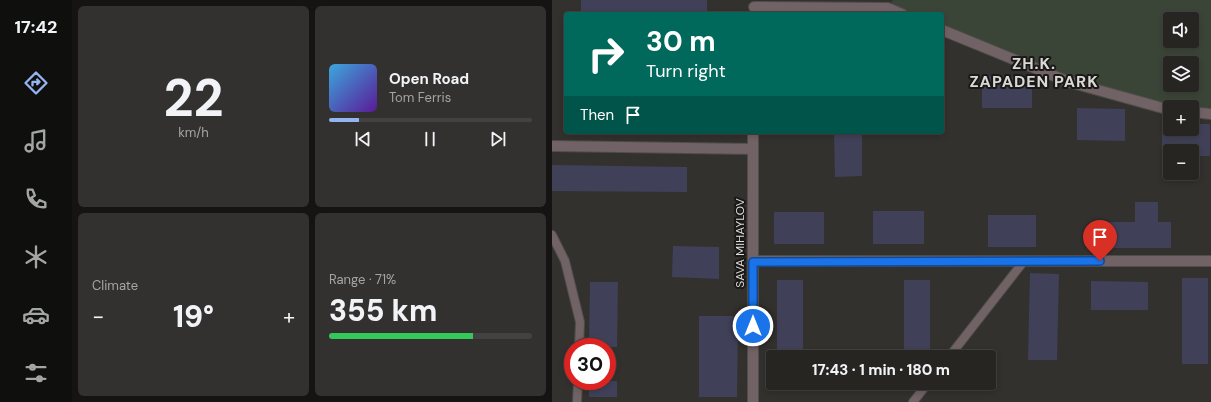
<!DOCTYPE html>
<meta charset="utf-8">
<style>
:root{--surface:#262522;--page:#32312f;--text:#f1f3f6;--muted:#a4a5a5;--line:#424240;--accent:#95b2f1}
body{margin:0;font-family:"DM Sans",sans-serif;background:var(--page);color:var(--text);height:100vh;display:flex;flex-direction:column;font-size:15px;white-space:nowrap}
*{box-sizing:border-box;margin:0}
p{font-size:13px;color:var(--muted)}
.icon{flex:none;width:22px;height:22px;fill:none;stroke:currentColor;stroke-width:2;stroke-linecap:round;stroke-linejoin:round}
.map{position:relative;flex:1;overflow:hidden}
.details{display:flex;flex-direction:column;gap:6px;padding:6px;background:#151413;width:480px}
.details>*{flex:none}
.hud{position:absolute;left:12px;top:12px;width:380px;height:122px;border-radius:4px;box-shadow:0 2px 6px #0003,0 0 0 1px var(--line);background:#00695c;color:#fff;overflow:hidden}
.buttons{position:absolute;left:611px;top:12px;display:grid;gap:8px}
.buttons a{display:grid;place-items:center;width:36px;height:36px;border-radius:4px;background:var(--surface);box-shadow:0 2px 6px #0003,0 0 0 1px var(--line);font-size:20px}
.speed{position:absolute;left:12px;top:338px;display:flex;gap:8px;font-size:20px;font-weight:700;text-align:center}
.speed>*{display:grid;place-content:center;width:52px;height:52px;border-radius:50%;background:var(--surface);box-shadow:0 2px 6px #0003,0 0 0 1px var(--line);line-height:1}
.speed .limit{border:6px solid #d22;background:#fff;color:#111}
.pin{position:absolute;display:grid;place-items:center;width:34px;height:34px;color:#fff;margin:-41px -17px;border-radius:50% 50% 50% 0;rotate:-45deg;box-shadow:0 0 4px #0007}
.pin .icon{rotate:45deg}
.me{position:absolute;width:44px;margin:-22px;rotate:0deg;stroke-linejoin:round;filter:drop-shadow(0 0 3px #0008)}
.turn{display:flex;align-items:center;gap:14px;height:84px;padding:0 16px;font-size:18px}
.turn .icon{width:52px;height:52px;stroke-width:2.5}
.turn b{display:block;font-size:28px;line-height:34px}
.then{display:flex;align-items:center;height:38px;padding:0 16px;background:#0003;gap:8px;font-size:15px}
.big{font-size:30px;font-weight:800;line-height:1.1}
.details .tile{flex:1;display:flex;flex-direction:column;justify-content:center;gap:6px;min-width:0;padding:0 14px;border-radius:6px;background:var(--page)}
.details .dial{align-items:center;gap:0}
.dial b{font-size:52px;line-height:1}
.song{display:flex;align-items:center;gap:12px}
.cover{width:48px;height:48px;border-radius:6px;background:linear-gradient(135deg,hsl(200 70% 55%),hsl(270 70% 35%))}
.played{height:4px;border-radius:2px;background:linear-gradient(90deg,var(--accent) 15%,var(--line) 15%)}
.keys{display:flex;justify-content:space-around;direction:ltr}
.heat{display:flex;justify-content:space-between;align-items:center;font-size:22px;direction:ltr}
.charge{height:6px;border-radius:3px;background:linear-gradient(90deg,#34c759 71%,var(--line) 0)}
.details .tiles{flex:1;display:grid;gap:6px;grid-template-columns:repeat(2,1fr)}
.trip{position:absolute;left:214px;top:350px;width:230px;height:40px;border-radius:4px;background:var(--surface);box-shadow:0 2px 6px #0003,0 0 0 1px var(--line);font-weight:800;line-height:40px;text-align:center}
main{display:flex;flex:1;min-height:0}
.tab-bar{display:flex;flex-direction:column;width:72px;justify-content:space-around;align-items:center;background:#0f0f0e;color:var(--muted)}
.tab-bar .icon{width:28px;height:28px}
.tab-bar .on{color:var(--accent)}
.tab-bar b{font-size:18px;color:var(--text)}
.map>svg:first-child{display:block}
</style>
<main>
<nav class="tab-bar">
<b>17:42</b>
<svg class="icon on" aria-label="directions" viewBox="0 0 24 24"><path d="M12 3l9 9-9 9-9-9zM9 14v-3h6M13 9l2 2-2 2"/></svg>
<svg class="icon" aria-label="music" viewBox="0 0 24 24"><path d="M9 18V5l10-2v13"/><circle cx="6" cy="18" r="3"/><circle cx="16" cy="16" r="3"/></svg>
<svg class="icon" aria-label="phone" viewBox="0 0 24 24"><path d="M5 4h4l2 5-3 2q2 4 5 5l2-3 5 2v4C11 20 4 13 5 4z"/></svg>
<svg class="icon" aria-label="climate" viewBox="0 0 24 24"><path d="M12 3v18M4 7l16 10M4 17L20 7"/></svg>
<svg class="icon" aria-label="car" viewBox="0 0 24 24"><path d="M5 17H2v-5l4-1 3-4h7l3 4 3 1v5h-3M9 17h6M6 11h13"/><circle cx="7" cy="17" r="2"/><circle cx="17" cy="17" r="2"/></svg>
<svg class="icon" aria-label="filters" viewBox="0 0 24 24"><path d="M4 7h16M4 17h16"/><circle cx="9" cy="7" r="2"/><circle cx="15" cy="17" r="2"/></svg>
</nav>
<section class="details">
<div class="tiles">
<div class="tile dial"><b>22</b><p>km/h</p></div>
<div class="tile">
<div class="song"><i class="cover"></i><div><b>Open Road</b><p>Tom Ferris</p></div></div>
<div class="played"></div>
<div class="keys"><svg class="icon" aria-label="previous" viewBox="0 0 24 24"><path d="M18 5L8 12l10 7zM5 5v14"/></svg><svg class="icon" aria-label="pause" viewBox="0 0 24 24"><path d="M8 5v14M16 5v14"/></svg><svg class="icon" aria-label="next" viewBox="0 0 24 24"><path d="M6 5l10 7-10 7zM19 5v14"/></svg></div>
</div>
<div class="tile"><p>Climate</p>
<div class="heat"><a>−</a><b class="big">19°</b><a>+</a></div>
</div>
<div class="tile"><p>Range · 71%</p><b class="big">355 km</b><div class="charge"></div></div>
</div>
</section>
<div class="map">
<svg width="659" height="402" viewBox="0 0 659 402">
<rect width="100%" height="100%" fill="#32312e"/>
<path fill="#3b4537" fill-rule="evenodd" d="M341,0H659V114L640,112V107H618L517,82L390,30V14H350L336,8ZM618,19H640V41H618ZM618,63H640V85H618Z"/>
<path fill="#404059" d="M29,0H155V14H29Z
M430,76L480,77V108H430Z
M525,108L573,109V141L525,140Z
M610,124H618V129H640V124H658V156H640V151H618V156H610Z
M282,132H310V176L283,177Z
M0,165L135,167V192L0,191Z
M583,202H606V222H619V248H558V222H583Z
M321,211H372V244H321Z
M222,212H272V244H222Z
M436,215H484V247H436Z
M121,246L167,247V279L120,277Z
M478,273L507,274L505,360H476Z
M630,278H656V364H630Z
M225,280H251V357H225Z
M352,280H378V357H352Z
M539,281L596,282V310H539Z
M38,282H66L65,347H37Z
M147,316H186L185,397H147Z
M37,381H65V397H37Z"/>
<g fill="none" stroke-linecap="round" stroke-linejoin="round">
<defs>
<path id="lane" d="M0,235L13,261L28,322L27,347
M397,357L472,261
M25,402L26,381
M361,402L376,383"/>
<path id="street" d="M202,7L336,8L350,14
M390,30L517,82L618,110
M640,112L659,114
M0,146L201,149
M201,261H659
M201,402V132"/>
</defs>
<use href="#lane" stroke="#4e4d4a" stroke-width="10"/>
<use href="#street" stroke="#4e4d4a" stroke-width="12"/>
<use href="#lane" stroke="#716265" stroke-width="8"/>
<use href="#street" stroke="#716265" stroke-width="10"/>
</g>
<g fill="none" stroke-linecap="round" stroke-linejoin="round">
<defs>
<path id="route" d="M201,326V262L548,261"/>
</defs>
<use href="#route" stroke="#114b97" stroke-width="10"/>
<use href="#route" stroke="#1a73e8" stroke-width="7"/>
</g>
<g text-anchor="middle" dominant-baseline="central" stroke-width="4" stroke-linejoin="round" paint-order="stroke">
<g font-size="12" fill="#dfdfdc" stroke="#1a1918">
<text transform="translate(188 243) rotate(-90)">SAVA MIHAYLOV</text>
</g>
<g font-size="16" font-weight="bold" letter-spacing="1" fill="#dad9d4" stroke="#1a1918">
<text x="482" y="63">ZH.K.<tspan x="482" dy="18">ZAPADEN PARK</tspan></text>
</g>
</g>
</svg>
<div class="buttons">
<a><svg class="icon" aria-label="sound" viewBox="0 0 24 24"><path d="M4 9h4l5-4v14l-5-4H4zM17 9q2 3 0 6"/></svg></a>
<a><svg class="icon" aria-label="layers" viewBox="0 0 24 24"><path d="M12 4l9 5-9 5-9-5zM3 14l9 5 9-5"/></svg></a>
<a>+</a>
<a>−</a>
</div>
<div class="speed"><div class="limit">30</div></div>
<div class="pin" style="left:548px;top:261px;background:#d93025"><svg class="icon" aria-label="arrive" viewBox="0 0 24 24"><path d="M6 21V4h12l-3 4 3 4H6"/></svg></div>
<svg class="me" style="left:201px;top:326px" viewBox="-20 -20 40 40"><circle r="17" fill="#1a73e8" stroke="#fff" stroke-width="3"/><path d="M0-11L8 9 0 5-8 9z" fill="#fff"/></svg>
<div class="trip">17:43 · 1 min · 180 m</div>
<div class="hud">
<div class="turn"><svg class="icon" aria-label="right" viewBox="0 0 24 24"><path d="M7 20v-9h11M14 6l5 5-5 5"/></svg><div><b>30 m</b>Turn right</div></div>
<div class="then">Then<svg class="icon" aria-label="arrive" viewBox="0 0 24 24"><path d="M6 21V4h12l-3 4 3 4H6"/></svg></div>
</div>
</div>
</main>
